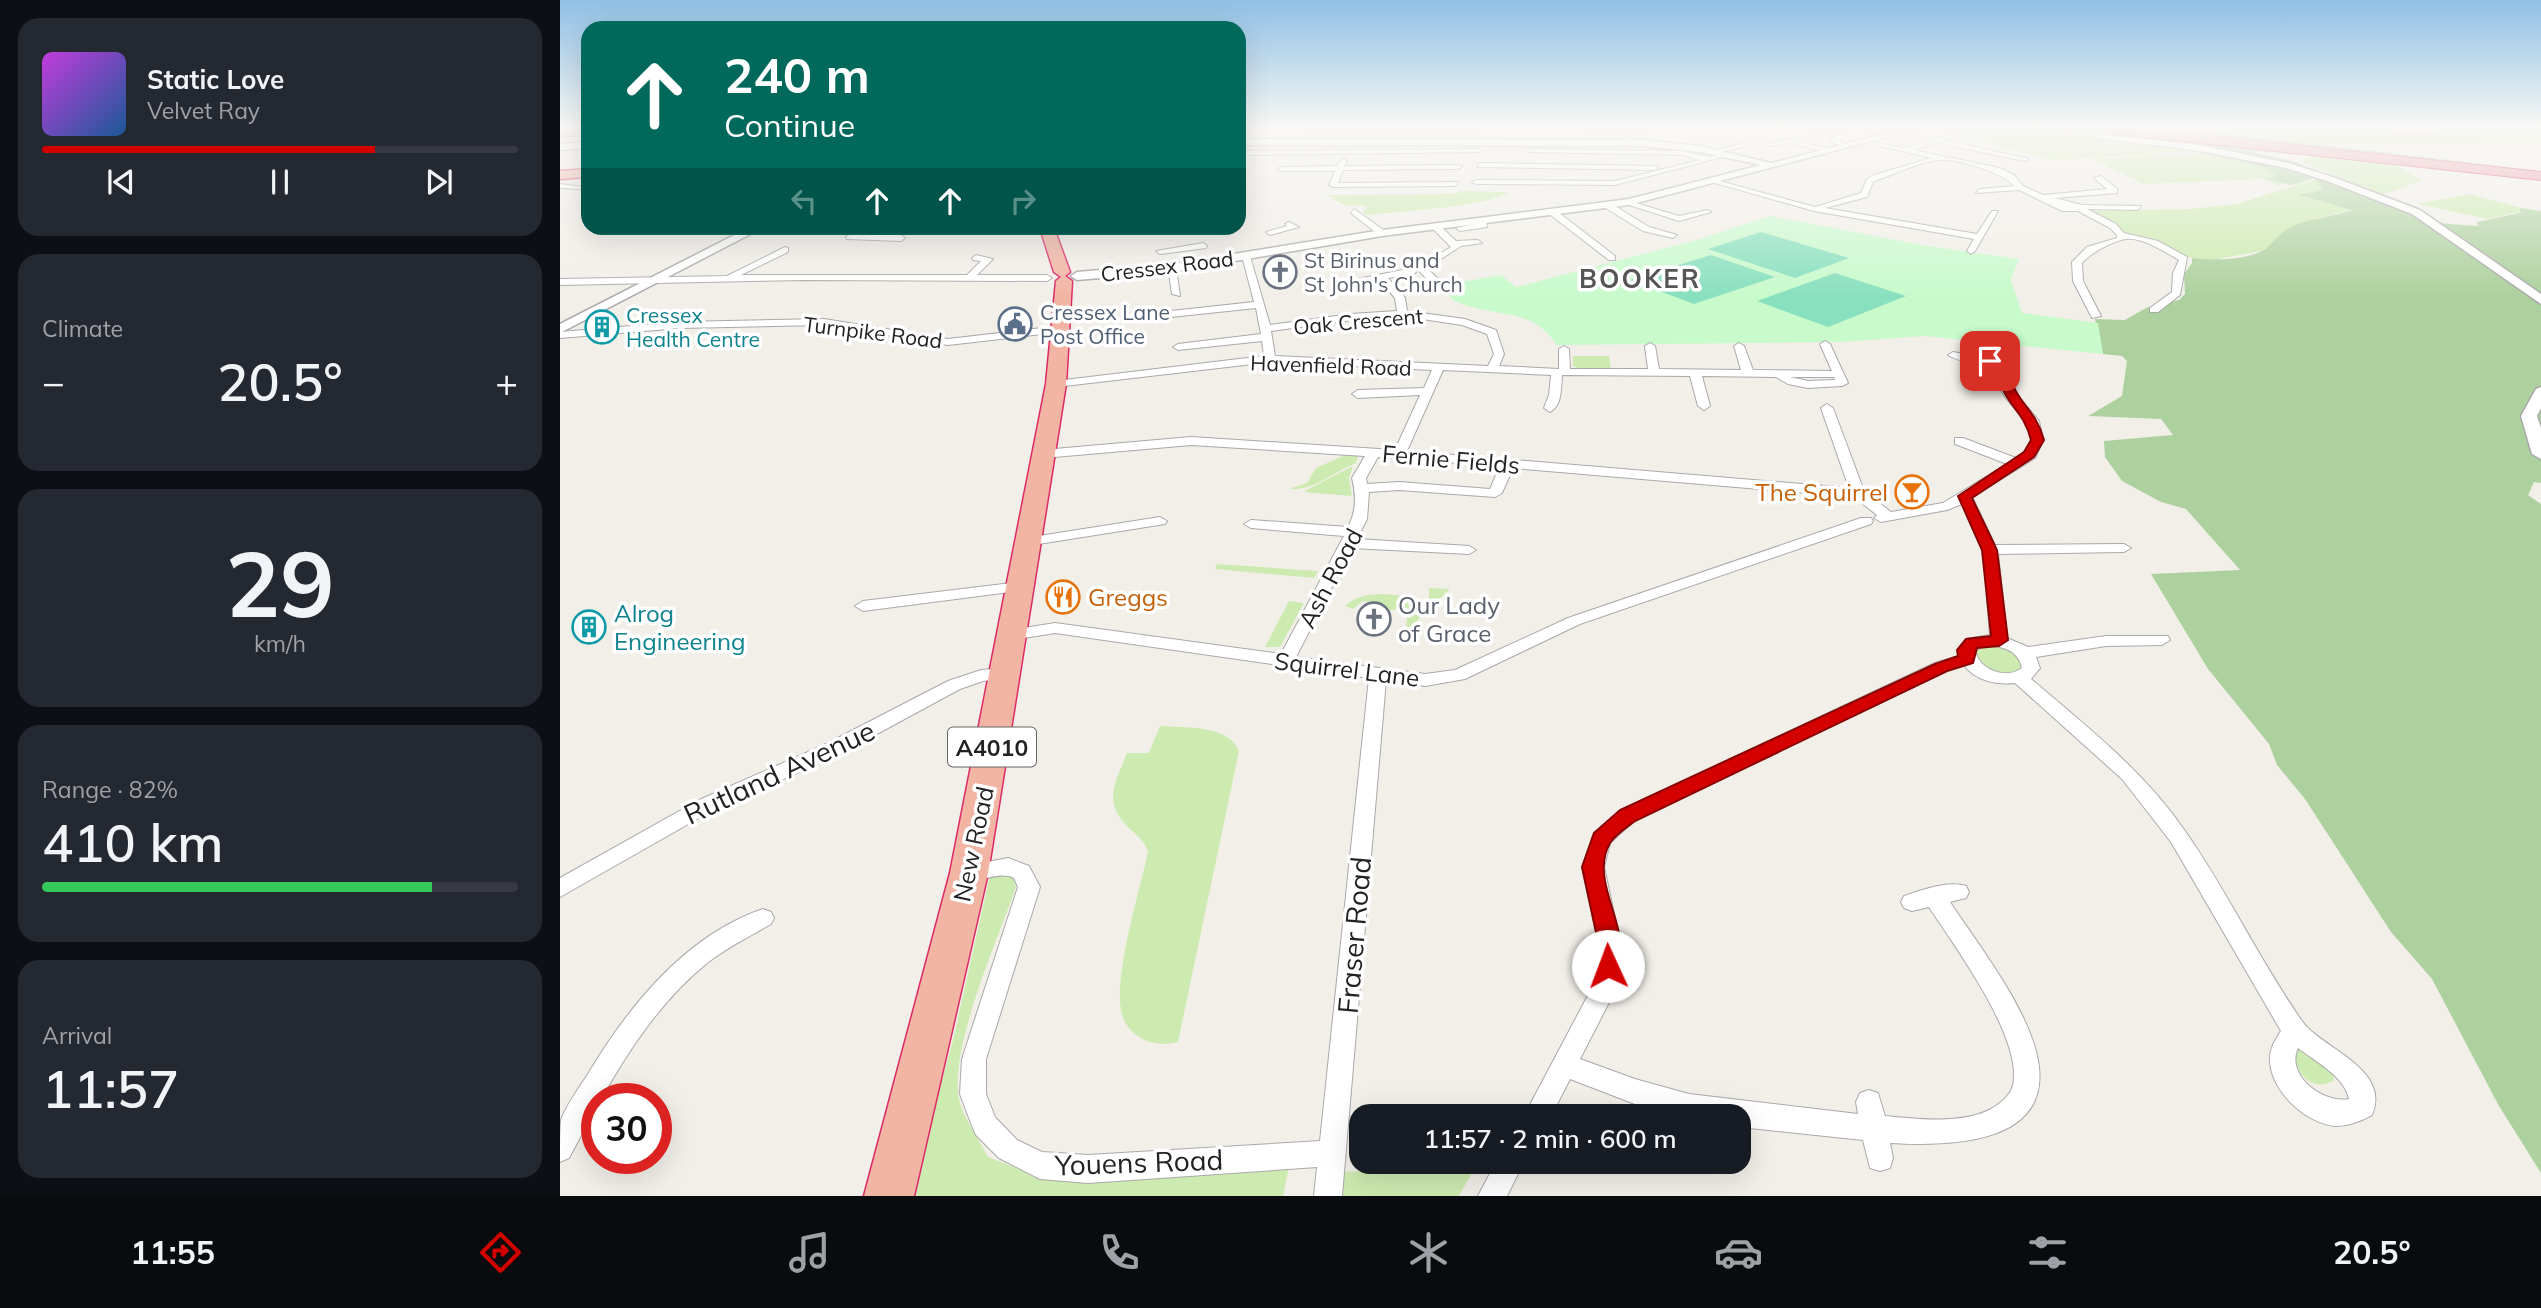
<!DOCTYPE html>
<meta charset="utf-8">
<style>
:root{--surface:#171b24;--page:#242831;--text:#f1f3f6;--muted:#9ea1a6;--line:#363941;--accent:#d40000}
body{margin:0;font-family:Mulish,sans-serif;background:var(--page);color:var(--text);height:100vh;display:flex;flex-direction:column;font-size:26px;white-space:nowrap}
*{box-sizing:border-box;margin:0}
p{font-size:23px;color:var(--muted)}
.icon{flex:none;width:38px;height:38px;fill:none;stroke:currentColor;stroke-width:2;stroke-linecap:round;stroke-linejoin:round}
.map{position:relative;flex:1;overflow:hidden}
.sheet{display:flex;flex-direction:column;gap:18px;padding:18px;background:#0d0f14;width:560px}
.sheet>*{flex:none}
.top-card{position:absolute;left:21px;top:21px;width:665px;height:214px;border-radius:21px;box-shadow:0 7px 28px #0002;background:#00695c;color:#fff;overflow:hidden}
.speed{position:absolute;left:21px;top:1083px;display:flex;gap:14px;font-size:35px;font-weight:700;text-align:center}
.speed>*{display:grid;place-content:center;width:91px;height:91px;border-radius:50%;background:var(--surface);box-shadow:0 7px 28px #0002;line-height:1}
.speed .limit{border:10px solid #d22;background:#fff;color:#111}
.pin{position:absolute;display:grid;place-items:center;width:60px;height:60px;color:#fff;margin:-30px;border-radius:14px;box-shadow:0 4px 10px #0006}
.me{position:absolute;width:77px;margin:-38px;rotate:358deg;stroke-linejoin:round;filter:drop-shadow(0 0 5px #0008)}
.turn{display:flex;align-items:center;gap:24px;height:147px;padding:0 28px;font-size:32px}
.turn .icon{width:91px;height:91px;stroke-width:2.5}
.turn b{display:block;font-size:49px;line-height:60px}
.lanes{display:flex;align-items:center;height:66px;padding:0 28px;background:#0003;justify-content:center;gap:35px;direction:ltr}
.lanes .off{opacity:.35}
.big{font-size:52px;font-weight:600;line-height:1.1}
.sheet .card{flex:1;display:flex;flex-direction:column;justify-content:center;gap:10px;min-width:0;padding:0 24px;border-radius:21px;background:var(--page)}
.sheet .dial{align-items:center;gap:0}
.dial b{font-size:91px;line-height:1}
.song{display:flex;align-items:center;gap:21px}
.cover{width:84px;height:84px;border-radius:10px;background:linear-gradient(135deg,hsl(290 70% 55%),hsl(210 70% 35%))}
.played{height:7px;border-radius:4px;background:linear-gradient(90deg,var(--accent) 70%,var(--line) 70%)}
.keys{display:flex;justify-content:space-around;direction:ltr}
.heat{display:flex;justify-content:space-between;align-items:center;font-size:38px;direction:ltr}
.charge{height:10px;border-radius:5px;background:linear-gradient(90deg,#34c759 82%,var(--line) 0)}
.trip{position:absolute;left:789px;top:1104px;width:402px;height:70px;border-radius:21px;background:var(--surface);box-shadow:0 7px 28px #0002;font-weight:600;line-height:70px;text-align:center}
.menu{display:flex;height:112px;justify-content:space-around;align-items:center;background:#090b0e;color:var(--muted)}
.menu .icon{width:49px;height:49px}
.menu .on{color:var(--accent)}
.menu b{font-size:32px;color:var(--text)}
main{display:flex;flex:1;min-height:0}
.map>svg:first-child{display:block}
</style>
<main>
<section class="sheet">
<div class="card">
<div class="song"><i class="cover"></i><div><b>Static Love</b><p>Velvet Ray</p></div></div>
<div class="played"></div>
<div class="keys"><svg class="icon" aria-label="previous" viewBox="0 0 24 24"><path d="M18 5L8 12l10 7zM5 5v14"/></svg><svg class="icon" aria-label="pause" viewBox="0 0 24 24"><path d="M8 5v14M16 5v14"/></svg><svg class="icon" aria-label="next" viewBox="0 0 24 24"><path d="M6 5l10 7-10 7zM19 5v14"/></svg></div>
</div>
<div class="card"><p>Climate</p>
<div class="heat"><a>−</a><b class="big">20.5°</b><a>+</a></div>
</div>
<div class="card dial"><b>29</b><p>km/h</p></div>
<div class="card"><p>Range · 82%</p><b class="big">410 km</b><div class="charge"></div></div>
<div class="card"><p>Arrival</p><b class="big">11:57</b></div>
</section>
<div class="map">
<svg width="1981" height="1196" viewBox="0 0 1981 1196">
<rect width="100%" height="100%" fill="#f2efe9"/>
<path fill="#cdebb0" d="M1421,129L1588,143L1641,151L1492,160L1400,136Z
M1660,129H1806L1871,135L1907,129H1981V143L1756,144Z
M1650,153L1755,176L1719,185L1703,179L1584,184L1532,159Z
M1747,154L1836,165L1862,181L1821,195L1740,161L1751,156Z
M1755,179L1764,190L1756,192L1793,209L1747,222L1702,251L1651,260L1632,258L1567,235L1530,211L1631,209L1677,204Z
M899,191L948,192C935,206 832,212 807,215L802,212L807,208L806,206L784,205L766,195L897,194Z
M1910,194L1961,208L1963,211L1928,219L1857,204Z
M1013,356H1049L1051,369H1020L1013,366Z
M783,456H798L796,463C773,472 755,491 729,489L747,483L756,468Z
M793,466L789,478L792,496L743,492Z
M657,564L758,571L754,578L655,569Z
M869,588L890,589L859,618L847,638L845,639L848,608L824,611V604L802,601L793,609L785,606C803,591 823,593 846,597L848,605L869,603Z
M729,601L744,603L720,647H705Z
M1421,645C1439,646 1454,647 1462,665C1456,677 1441,673 1430,673L1411,650Z
M600,726C625,728 668,724 679,751L618,1042C595,1048 569,1039 562,1014C552,980 580,890 588,852C585,842 579,837 571,830C542,803 554,786 567,753H589Z
M453,874L456,887C438,939 389,1048 399,1099C403,1118 419,1139 428,1157L463,1170L501,1178L729,1167L723,1196H350L393,1040L430,875Z
M1740,1046L1775,1071L1773,1081C1749,1094 1736,1068 1729,1050Z
M898,1166L913,1171L899,1196H776L782,1172Z"/>
<path fill="#add19e" d="M1470,129H1527L1747,154L1752,156L1686,150L1739,163L1764,175L1676,153Z
M1596,129H1630L1981,171Z
M1447,130C1551,134 1658,147 1758,177L1731,185L1705,178L1717,176L1704,170L1707,168L1606,145Z
M1755,179H1765L1876,223L1918,226L1917,222L1959,213L1961,208L1981,211V483L1974,482L1968,495L1981,504V1173L1939,1106L1872,979L1831,932L1745,799L1717,765L1709,744L1648,669L1591,574L1680,570L1626,509L1601,502L1562,481L1545,457L1544,441L1613,435L1601,419L1528,416L1562,396L1567,361L1562,356L1543,354L1535,319L1565,320L1586,308L1619,300L1625,294L1624,274L1632,263V258C1653,260 1684,261 1704,250C1713,245 1717,233 1733,226C1752,218 1773,217 1792,210L1739,195L1763,190Z"/>
<path fill="#c8facc" d="M1210,216L1362,245L1459,259L1451,280L1462,313L1538,323L1543,354L1365,336L1281,342L996,345C975,306 929,318 895,301C889,297 883,290 878,286L941,275L956,287L1140,239Z"/>
<path fill="#88e0be" d="M1201,232L1289,258L1235,278L1148,249Z
M1151,255L1215,277L1134,304L1070,280Z
M1275,273L1346,296L1268,327L1197,301Z"/>
<g fill="none" stroke-linecap="round" stroke-linejoin="round">
<path fill="#b1b0ac" fill-rule="evenodd" d="M1815,129H1896L1894,132C1874,137 1831,143 1815,129Z"/>
<defs>
<path id="minor" d="M798,129H919L748,134L745,132Z
M1024,129H1044L1086,136L1083,138Z
M1254,129L1284,136V138L1279,141L1290,145L1287,147L1270,142V140L1275,137L1251,132Z
M1625,129H1632V130L1629,132Z
M1401,132L1406,133L1385,140L1469,159L1465,161L1377,143L1353,150L1440,168L1454,175L1463,186L1483,195L1547,189L1534,178L1541,176L1557,189V193L1495,198L1522,205L1581,206L1578,210L1527,209L1556,224L1564,233L1598,241L1627,257L1620,295L1598,312H1590V308L1612,292L1613,273L1619,260C1607,253 1580,236 1566,239C1553,241 1532,252 1522,263L1523,281L1541,316L1532,318L1513,281L1512,262L1527,247L1557,238V235L1550,228L1518,211H1502L1459,190L1416,193L1419,189L1454,186C1444,173 1395,158 1378,160C1359,162 1338,173 1320,179L1313,182L1307,197L1265,208L1417,234L1432,211H1438L1415,251L1411,254L1407,251L1414,239L1254,211L1148,181L1152,179L1255,207L1301,193L1307,179L1314,175L1371,158L1302,142V140L1344,148Z
M1231,139L1268,149L1269,150L1266,152L1231,143L1210,146L1207,144Z
M1185,143L1187,146L1156,153L1153,151Z
M920,149L922,152L685,155L682,153L685,151Z
M970,149L1122,151L1149,157L1167,153L1170,155L1055,185L916,184L912,182L916,180L1055,181L1140,160L1122,155L968,152Z
M783,159L787,161L784,166L898,165L902,167L898,169L783,170L778,183L898,182L895,186L773,187L769,185L775,171H722L718,169L722,167L777,166Z
M920,163L1095,166L1099,168L1095,170L917,167Z
M0,184L23,187L19,189L0,188Z
M1066,200L1119,216L1147,210L1151,212L1119,221L1066,204Z
M1044,203H1050L1089,227L1117,235L1113,238L1083,231L1044,207Z
M794,209L825,231V235H819L791,213Z
M988,209H994L1055,256V260H1049L988,213Z
M922,218L926,220L927,227L900,231L896,228L919,223L918,220Z
M729,222L739,227L710,235L706,232L727,226L725,224Z
M872,224H878L896,241L918,240L922,243L901,246L867,268L877,278L891,280V284L871,283L856,268L891,247L872,228Z
M290,234L341,235L345,238L341,241L287,239L286,237Z
M643,243L647,246L646,248L600,254L596,251Z
M225,247L228,248V252L181,275H407L421,261L413,260L412,258L416,255L433,259L417,275H487L492,278L487,281L244,280L0,285V279L167,276Z
M686,253L690,256L710,325L791,314L837,311L835,298L819,279L803,282L798,279L852,268L857,271L855,273L828,278L845,298L847,311L905,319L936,330L944,354L939,366L999,369V349L1004,346L1009,349L1010,369H1088L1085,346L1090,343L1095,346L1099,369L1181,370L1174,346L1179,343L1184,346L1193,370L1272,371L1260,344L1265,341L1270,344L1288,383L1282,386L1248,388L1228,384L1216,377L1142,376L1150,406L1144,410L1138,406L1130,376L1002,375C1001,388 1002,406 990,412L984,408L989,395L991,375L883,370L847,451L1289,488L1261,408L1267,404L1273,408L1304,491L1331,512L1383,503L1447,464L1395,444V438H1403L1456,458C1492,436 1454,413 1442,392C1438,386 1439,377 1438,370C1422,361 1401,364 1388,355L1393,352L1434,359L1447,366L1452,389L1479,421L1483,440L1475,458L1412,497L1435,545L1564,544L1571,548L1564,552L1438,554L1447,638L1468,647L1546,636H1608L1610,640L1602,645L1546,646L1476,657L1480,668L1471,679C1526,726 1584,771 1625,831C1668,892 1699,960 1742,1021C1760,1048 1832,1068 1812,1115C1801,1121 1789,1126 1776,1126C1746,1124 1711,1091 1710,1061C1709,1050 1715,1040 1721,1031L1611,842L1562,779L1455,683C1437,685 1415,681 1404,665L1387,671L1075,820L1050,843L1044,867L1061,946L1058,985L1020,1059L1075,1079L1129,1094L1298,1114L1296,1102L1300,1093L1309,1090L1318,1093L1325,1116C1356,1119 1398,1124 1427,1111C1436,1107 1451,1096 1453,1085C1463,1038 1395,947 1369,907L1352,911L1344,908L1341,902L1344,896C1361,890 1389,880 1406,886L1409,892L1406,898L1390,902C1419,946 1473,1014 1479,1067C1488,1147 1383,1146 1330,1143L1333,1158L1330,1168L1320,1171L1310,1168L1303,1140L1180,1127V1116H1118L1075,1104L1010,1079L991,1116H964L1034,984L1039,946L1022,867L1034,833L1061,810L1375,663L1399,656L1398,650L1406,639L1430,635L1423,550L1402,504L1387,510L1321,522L1314,518L1317,515L1294,497L953,468L942,493L935,497L839,490L809,492L807,519L797,539L909,546L916,550L909,554L792,548L736,657L865,674L895,670L1008,618L1301,518H1311L1313,521L1311,524L1020,624L905,679L865,686L826,680L782,1196H754L757,1167L528,1183L480,1179L439,1158L416,1135L412,1126L400,1094L402,1059L458,887L454,878C437,870 419,885 401,879L398,873L401,867L448,858L469,866L480,887L426,1059V1094L435,1117L457,1140L482,1152L528,1155L760,1141L809,678L495,633L451,640L443,635L451,630L495,623L721,654L784,536L691,528L684,524L691,520L788,527C797,511 796,494 792,478L805,456L631,445L483,458L477,454L483,450L631,437L835,450L860,395L798,398L792,394L798,390L864,388L872,370L710,362L496,387L490,384L496,381L704,356L702,341L618,350L613,347L618,344L701,334L696,308L611,317L606,314L611,311L694,302L682,256ZM849,317L902,325L927,334L934,354L928,366L715,356L711,331L791,320ZM1230,377H1274L1275,380L1248,381ZM818,457L940,466L930,489L839,482L807,484L806,478ZM1424,645C1441,646 1458,649 1462,668C1446,680 1420,670 1415,651ZM1738,1048C1755,1061 1785,1077 1789,1099C1763,1104 1725,1075 1738,1048Z
M608,266L616,268L620,296L612,294Z
M264,319L388,339L500,326L505,329L500,332L388,345L264,325L120,328L0,338V332L120,322Z
M600,517L607,521L605,524L466,546L459,542L466,538Z
M460,582L468,587L465,590L303,611L295,606L303,601Z
M445,668L454,674L451,678L423,681L400,689L280,754L153,810L0,897V878L139,800L266,744L388,681L421,670Z
M203,909L211,912L214,918L211,924C189,937 166,948 146,964C102,1000 69,1049 41,1099H37V1106L9,1158L0,1162C0,1150 0,1131 1,1120C7,1104 19,1088 28,1074C68,1007 126,935 203,909Z
M936,1162H964L947,1196H918Z"/>
<path id="tertiary" d="M1343,129H1358L1069,205L822,236L611,272L517,280L511,276L517,272L611,264L822,230L1069,199L1201,165L1140,152L1081,146L679,145V139L1081,140L1140,146L1211,163Z
M1468,129H1496L1640,145L1728,163L1773,177L1860,210L1981,294V304L1852,214L1767,181L1726,168L1640,151Z
M28,142V148L0,150V144Z
M188,228H202L0,333V324Z
M1981,387V408L1977,416L1981,428V459L1972,454L1961,416L1976,389Z"/>
<path id="trunk" d="M28,169V177L0,179V171Z
M480,228H494L510,272L505,276L512,281L506,384L428,873L354,1196H304L390,873L486,384L496,281L501,277L494,272Z"/>
<path id="motorway" d="M0,129H28V135L0,137Z
M1544,129H1585L1981,172V180L1550,133Z"/>
</defs>
<use href="#minor" stroke="#a9a9a9" stroke-width="2"/>
<use href="#tertiary" stroke="#a9a9a9" stroke-width="3"/>
<use href="#trunk" stroke="#dc2a67" stroke-width="3"/>
<use href="#motorway" stroke="#dc2a67" stroke-width="2"/>
<use href="#minor" fill="#fff" fill-rule="evenodd"/>
<use href="#tertiary" fill="#fff" fill-rule="evenodd"/>
<use href="#trunk" fill="#f2b4a3" fill-rule="evenodd"/>
<use href="#motorway" fill="#e892a2" fill-rule="evenodd"/>
</g>
<linearGradient id="sky" x2="0" y2="1"><stop stop-color="#8fc0e4"/><stop offset="0.43" stop-color="#f9f8f5"/><stop offset="1" stop-color="#f9f8f5" stop-opacity="0"/></linearGradient>
<rect width="1981" height="297" fill="url(#sky)"/>
<path fill="#d40000" stroke="#8a0000" stroke-width="2" d="M1430,358L1449,368C1453,403 1475,406 1484,440L1474,457L1412,498L1437,550L1448,640L1439,646L1417,648L1413,663L1387,671L1075,821C1067,827 1055,835 1050,843C1027,883 1076,931 1056,973L1048,976L1040,973L1037,966L1039,946L1022,867L1034,833L1060,810L1375,664L1398,656L1397,650L1406,639L1431,636L1422,550L1398,496L1464,452L1471,440C1463,407 1442,405 1438,370L1425,361Z"/>
<defs>
<symbol id="church-ring" viewBox="-11 -11 22 22"><circle r="9.5" fill="#fff" stroke="#6b7280" stroke-width="1.5"/><path d="M-1.2-6h2.4v3.5h3.3v2.4h-3.3V6h-2.4V-.1h-3.3v-2.4h3.3Z" fill="#6b7280"/></symbol>
<symbol id="civic-ring" viewBox="-11 -11 22 22"><circle r="9.5" fill="#fff" stroke="#5c6f8a" stroke-width="1.5"/><path d="M-.6-6.5H3V-4.5H.6V-3L4-1V1h2V6H-6V1h2V-1L-.6-3ZM-1.2 2.5V6h2.4V2.5Z" fill="#5c6f8a"/></symbol>
<symbol id="building-ring" viewBox="-11 -11 22 22"><circle r="9.5" fill="#fff" stroke="#0f9aa8" stroke-width="1.5"/><path d="M-4-6H4V6H1V3H-1V6H-4ZM-2.5-4.3h1.7v1.8h-1.7ZM.8-4.3h1.7v1.8H.8ZM-2.5-1h1.7V.8h-1.7ZM.8-1h1.7V.8H.8Z" fill="#0f9aa8"/></symbol>
<symbol id="bar-ring" viewBox="-11 -11 22 22"><circle r="9.5" fill="#fff" stroke="#e8710a" stroke-width="1.5"/><path d="M-6-5H6L.8 .8V4.5H3.5V6h-7V4.5H-.8V.8Z" fill="#e8710a"/></symbol>
<symbol id="restaurant-ring" viewBox="-11 -11 22 22"><circle r="9.5" fill="#fff" stroke="#e8710a" stroke-width="1.5"/><path d="M-5-6h1v4h1v-4h1v4h1v-4h1v5L-1.5 .5V6h-2V.5L-5-1ZM5-6V6H3V1.5H1.5Q1.5-4 5-6Z" fill="#e8710a"/></symbol>
</defs>
<g fill-rule="evenodd">
<use href="#church-ring" x="701" y="253" width="38" height="38"/>
<use href="#civic-ring" x="436" y="305" width="38" height="38"/>
<use href="#building-ring" x="23" y="308" width="38" height="38"/>
<use href="#bar-ring" x="1333" y="473" width="38" height="38"/>
<use href="#restaurant-ring" x="484" y="578" width="38" height="38"/>
<use href="#church-ring" x="795" y="600" width="38" height="38"/>
<use href="#building-ring" x="10" y="608" width="38" height="38"/>
</g>
<g text-anchor="middle" dominant-baseline="central" stroke-width="7" stroke-linejoin="round" paint-order="stroke">
<g font-size="21" fill="#5b616d" stroke="#fff" text-anchor="start">
<text x="744" y="260">St Birinus and<tspan x="744" dy="24">St John's Church</tspan></text>
</g>
<g font-size="21" fill="#222" stroke="#fff">
<text transform="translate(607 266) rotate(-7)">Cressex Road</text>
<text transform="translate(798 321) rotate(-5)">Oak Crescent</text>
<text transform="translate(313 332) rotate(7)">Turnpike Road</text>
<text transform="translate(771 365) rotate(2)">Havenfield Road</text>
</g>
<g font-size="21" fill="#4e5e75" stroke="#fff" text-anchor="start">
<text x="480" y="312">Cressex Lane<tspan x="480" dy="24">Post Office</tspan></text>
</g>
<g font-size="21" fill="#0d838f" stroke="#fff" text-anchor="start">
<text x="66" y="315">Cressex<tspan x="66" dy="24">Health Centre</tspan></text>
</g>
<rect fill="#fff" stroke="#646464" stroke-width="2" x="388" y="727.5" width="88" height="39" rx="5"/>
<g font-size="23" font-weight="bold" fill="#222">
<text x="432" y="747">A4010</text>
</g>
<g font-size="24" fill="#222" stroke="#fff">
<text transform="translate(891 459) rotate(5)">Fernie Fields</text>
<text transform="translate(770 578) rotate(-62)">Ash Road</text>
<text transform="translate(787 669) rotate(7)">Squirrel Lane</text>
<text transform="translate(413 844) rotate(-78)">New Road</text>
</g>
<g font-size="24" fill="#c56008" stroke="#fff" text-anchor="end">
<text x="1328" y="492">The Squirrel</text>
<text x="528" y="597" text-anchor="start">Greggs</text>
</g>
<g font-size="24" fill="#5b616d" stroke="#fff" text-anchor="start">
<text x="838" y="605">Our Lady<tspan x="838" dy="28">of Grace</tspan></text>
</g>
<g font-size="24" fill="#0d838f" stroke="#fff" text-anchor="start">
<text x="54" y="613">Alrog<tspan x="54" dy="28">Engineering</tspan></text>
</g>
<g font-size="26" font-weight="bold" letter-spacing="2" fill="#555" stroke="#fff">
<text x="1080" y="278">BOOKER</text>
</g>
<g font-size="28" fill="#222" stroke="#fff">
<text transform="translate(219 772) rotate(-25)">Rutland Avenue</text>
<text transform="translate(794 935) rotate(-85)">Fraser Road</text>
<text transform="translate(579 1162) rotate(-2)">Youens Road</text>
</g>
</g>
</svg>
<div class="speed"><div class="limit">30</div></div>
<div class="pin" style="left:1430px;top:361px;background:#d93025"><svg class="icon" aria-label="arrive" viewBox="0 0 24 24"><path d="M6 21V4h12l-3 4 3 4H6"/></svg></div>
<svg class="me" style="left:1048px;top:966px" viewBox="-20 -20 40 40"><circle r="19" fill="#fff"/><path d="M0-13L10 11 0 6-10 11z" fill="#d40000"/></svg>
<div class="trip">11:57 · 2 min · 600 m</div>
<div class="top-card">
<div class="turn"><svg class="icon" aria-label="ahead" viewBox="0 0 24 24"><path d="M12 20V5M6 11l6-6 6 6"/></svg><div><b>240 m</b>Continue</div></div>
<div class="lanes"><svg class="icon off" aria-label="left" viewBox="0 0 24 24"><path d="M17 20v-9H6M10 6l-5 5 5 5"/></svg><svg class="icon" aria-label="ahead" viewBox="0 0 24 24"><path d="M12 20V5M6 11l6-6 6 6"/></svg><svg class="icon" aria-label="ahead" viewBox="0 0 24 24"><path d="M12 20V5M6 11l6-6 6 6"/></svg><svg class="icon off" aria-label="right" viewBox="0 0 24 24"><path d="M7 20v-9h11M14 6l5 5-5 5"/></svg></div>
</div>
</div>
</main>
<nav class="menu">
<b>11:55</b>
<svg class="icon on" aria-label="directions" viewBox="0 0 24 24"><path d="M12 3l9 9-9 9-9-9zM9 14v-3h6M13 9l2 2-2 2"/></svg>
<svg class="icon" aria-label="music" viewBox="0 0 24 24"><path d="M9 18V5l10-2v13"/><circle cx="6" cy="18" r="3"/><circle cx="16" cy="16" r="3"/></svg>
<svg class="icon" aria-label="phone" viewBox="0 0 24 24"><path d="M5 4h4l2 5-3 2q2 4 5 5l2-3 5 2v4C11 20 4 13 5 4z"/></svg>
<svg class="icon" aria-label="climate" viewBox="0 0 24 24"><path d="M12 3v18M4 7l16 10M4 17L20 7"/></svg>
<svg class="icon" aria-label="car" viewBox="0 0 24 24"><path d="M5 17H2v-5l4-1 3-4h7l3 4 3 1v5h-3M9 17h6M6 11h13"/><circle cx="7" cy="17" r="2"/><circle cx="17" cy="17" r="2"/></svg>
<svg class="icon" aria-label="filters" viewBox="0 0 24 24"><path d="M4 7h16M4 17h16"/><circle cx="9" cy="7" r="2"/><circle cx="15" cy="17" r="2"/></svg>
<b>20.5°</b>
</nav>
